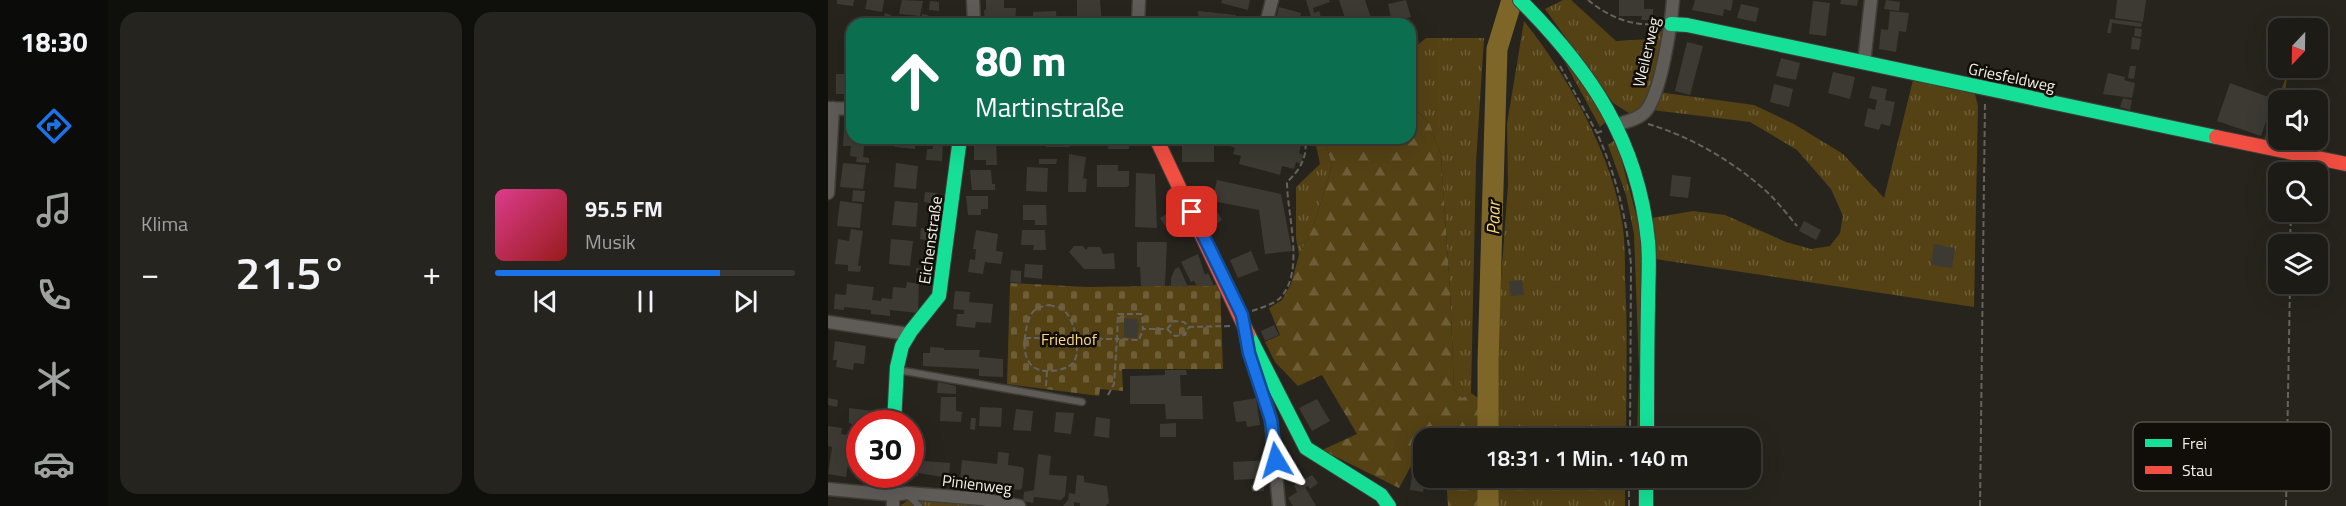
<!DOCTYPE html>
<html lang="de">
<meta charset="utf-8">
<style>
:root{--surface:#1c1b16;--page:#25241f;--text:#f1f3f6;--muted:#a0a1a1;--line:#3a3935;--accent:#1a73e8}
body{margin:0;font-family:"Titillium Web",sans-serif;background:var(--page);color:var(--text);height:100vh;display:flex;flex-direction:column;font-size:22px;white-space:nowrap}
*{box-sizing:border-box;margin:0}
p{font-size:20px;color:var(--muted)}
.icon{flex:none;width:33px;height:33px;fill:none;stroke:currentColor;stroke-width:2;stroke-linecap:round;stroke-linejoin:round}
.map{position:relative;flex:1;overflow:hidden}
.details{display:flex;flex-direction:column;gap:12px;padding:12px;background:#0f0f0c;width:720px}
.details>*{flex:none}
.guide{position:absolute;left:18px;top:18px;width:570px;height:126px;border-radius:18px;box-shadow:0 6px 24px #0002,0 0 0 2px var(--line);background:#0b6e4f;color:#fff;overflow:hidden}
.needle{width:39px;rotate:202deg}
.tools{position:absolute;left:1440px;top:18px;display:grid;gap:12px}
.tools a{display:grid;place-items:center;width:60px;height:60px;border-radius:12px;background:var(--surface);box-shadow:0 6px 24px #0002,0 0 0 2px var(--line);font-size:30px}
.speed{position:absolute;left:18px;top:410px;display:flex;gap:12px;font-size:30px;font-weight:700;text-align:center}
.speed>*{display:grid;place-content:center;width:78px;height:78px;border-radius:50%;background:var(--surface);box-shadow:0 6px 24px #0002,0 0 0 2px var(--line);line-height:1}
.speed .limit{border:9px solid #d22;background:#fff;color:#111}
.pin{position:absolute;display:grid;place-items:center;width:51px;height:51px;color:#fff;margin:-26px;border-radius:12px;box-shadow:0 3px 9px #0006}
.me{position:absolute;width:66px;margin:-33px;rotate:353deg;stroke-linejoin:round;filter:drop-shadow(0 0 4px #0008)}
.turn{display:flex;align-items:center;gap:21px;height:126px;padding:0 30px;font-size:27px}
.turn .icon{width:78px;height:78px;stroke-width:2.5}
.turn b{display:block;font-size:42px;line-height:51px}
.big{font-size:45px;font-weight:600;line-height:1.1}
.details .widget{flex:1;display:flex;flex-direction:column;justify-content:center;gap:9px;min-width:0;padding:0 21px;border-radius:18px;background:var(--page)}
.song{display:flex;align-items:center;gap:18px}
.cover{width:72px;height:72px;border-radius:9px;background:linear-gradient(135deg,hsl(330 70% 55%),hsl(0 70% 35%))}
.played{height:6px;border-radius:3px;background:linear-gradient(90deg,var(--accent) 75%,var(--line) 75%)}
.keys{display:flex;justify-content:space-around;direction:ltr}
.heat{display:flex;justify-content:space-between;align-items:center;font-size:33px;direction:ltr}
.details .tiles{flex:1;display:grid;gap:12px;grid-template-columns:repeat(2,1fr)}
.trip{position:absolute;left:585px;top:428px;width:348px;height:60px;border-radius:18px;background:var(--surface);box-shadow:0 6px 24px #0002,0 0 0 2px var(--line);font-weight:600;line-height:60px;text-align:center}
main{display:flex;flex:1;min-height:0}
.menu{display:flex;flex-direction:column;width:108px;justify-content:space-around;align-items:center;background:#0b0b09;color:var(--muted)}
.menu .icon{width:42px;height:42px}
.menu .on{color:var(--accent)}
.menu b{font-size:27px;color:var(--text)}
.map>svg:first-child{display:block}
</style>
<main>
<nav class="menu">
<b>18:30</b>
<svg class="icon on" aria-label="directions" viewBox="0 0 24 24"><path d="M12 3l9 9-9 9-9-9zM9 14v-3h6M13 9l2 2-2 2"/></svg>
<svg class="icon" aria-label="music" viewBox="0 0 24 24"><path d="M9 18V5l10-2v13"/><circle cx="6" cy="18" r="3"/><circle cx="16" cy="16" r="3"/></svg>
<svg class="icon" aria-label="phone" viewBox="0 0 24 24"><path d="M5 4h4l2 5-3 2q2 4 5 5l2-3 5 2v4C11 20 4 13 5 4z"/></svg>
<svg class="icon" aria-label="climate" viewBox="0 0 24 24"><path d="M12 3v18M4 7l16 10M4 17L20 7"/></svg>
<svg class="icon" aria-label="car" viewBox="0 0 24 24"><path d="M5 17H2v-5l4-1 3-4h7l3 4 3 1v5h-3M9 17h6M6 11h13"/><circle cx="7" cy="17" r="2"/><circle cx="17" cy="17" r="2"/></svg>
</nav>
<section class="details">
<div class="tiles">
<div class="widget"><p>Klima</p>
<div class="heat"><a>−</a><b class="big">21.5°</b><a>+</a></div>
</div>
<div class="widget">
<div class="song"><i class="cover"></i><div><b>95.5 FM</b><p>Musik</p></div></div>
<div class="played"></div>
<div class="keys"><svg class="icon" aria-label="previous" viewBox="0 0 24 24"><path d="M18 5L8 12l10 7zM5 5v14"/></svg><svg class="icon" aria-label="pause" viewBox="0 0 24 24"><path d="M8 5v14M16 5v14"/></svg><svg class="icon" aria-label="next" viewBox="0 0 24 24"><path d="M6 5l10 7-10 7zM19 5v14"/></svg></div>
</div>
</div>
</section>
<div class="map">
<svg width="1518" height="506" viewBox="0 0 1518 506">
<defs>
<pattern id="grass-tufts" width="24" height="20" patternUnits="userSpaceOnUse" patternTransform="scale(1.5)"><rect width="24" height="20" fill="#544215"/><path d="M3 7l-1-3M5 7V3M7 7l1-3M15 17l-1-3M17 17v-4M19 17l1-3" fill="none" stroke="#6d5e37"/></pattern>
<pattern id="forest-firs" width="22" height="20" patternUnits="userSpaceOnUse" patternTransform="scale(1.5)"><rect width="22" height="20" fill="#544215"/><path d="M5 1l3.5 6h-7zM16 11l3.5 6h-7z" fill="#6d5e37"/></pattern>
<pattern id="cemetery-stones" width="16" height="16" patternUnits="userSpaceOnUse" patternTransform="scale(1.5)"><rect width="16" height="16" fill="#544215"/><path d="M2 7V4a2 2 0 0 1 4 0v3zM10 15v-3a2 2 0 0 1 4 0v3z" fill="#6d5e37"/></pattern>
</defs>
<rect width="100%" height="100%" fill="#26241d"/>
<path fill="url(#grass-tufts)" d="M735,0H743L788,41L823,39L837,28L840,46L817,112L801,113L785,103L717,9Z
M696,21C740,76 786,158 795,228C797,245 797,262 797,279C800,332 798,385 798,438H667L671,306L680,185L679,124Z
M598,38H656L648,163L643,393L634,398L626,389L622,290L613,156L602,124L582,104V51Z
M726,42L745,66L779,121L772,127Z
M1460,71L1456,100H1450L1451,143L1436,140Z
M1085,80L1147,94L1150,106L1146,307L827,259L824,218L865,211L897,215L958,242L983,249L1002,246L1012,233L1015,216L1003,189L969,150L922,122L824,110L830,92L926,105L966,124L1015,154L1056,198Z
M489,138H496L504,165L485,228L471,255L468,238V187L492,164L488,145Z
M785,141L789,143L813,233L817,438H809L811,370L806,234L798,195L780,145Z
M665,477H797V506H665Z
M80,500L158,506H72Z"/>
<path fill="url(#forest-firs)" d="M582,104L602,124L613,156L622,290L626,389L634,398L643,393L660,405V438H596L595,467L583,466L571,488L494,450L529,434L494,375L470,386L447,362L437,342L452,335L441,308L454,300L463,284L471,255L485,228L504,165L496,138H582Z
M618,477H660L659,506H620Z"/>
<path fill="url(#cemetery-stones)" d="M182,283L259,287L392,285L395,369H294L295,391L272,389L271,396L179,384Z"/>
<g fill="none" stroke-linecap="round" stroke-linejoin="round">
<path stroke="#7e6628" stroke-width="21" d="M660,438V363L669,49L684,0
M660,506V477"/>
</g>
<path fill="#3c3a33" d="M9,0H26L25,6L9,4Z
M39,0H56L54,12L37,9Z
M74,0L95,1L92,16L71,14Z
M158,0H176V8H188L187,24H157L156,10H158Z
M249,0H272L274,24H262V18H249Z
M394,0H422L420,10L393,3Z
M478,0H501L502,2L485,8L486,13L491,11L494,20L498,18L499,24H485Z
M511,0H537L545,24H519Z
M578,0L583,17L564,22L560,4Z
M791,0H816V9H825V20H813L814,16H791Z
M867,0H905L903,11L896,9L895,16L864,10Z
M1013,0H1030L1029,6L1012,4Z
M1058,0L1072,2L1071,11L1056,9Z
M1289,0H1318L1315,22L1287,18Z
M102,1L111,2V11L101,10Z
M985,1L1002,3L998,36L981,34Z
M913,4L931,8L928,22L909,18Z
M451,7L473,13L470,24H447Z
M228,11L229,24H205V12Z
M370,11L408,15L407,24L371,23Z
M1062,11L1081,13L1078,32L1071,31L1068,52L1051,49L1053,29L1060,30Z
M57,13L63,15L62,24H54Z
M94,14L100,15L99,24H93Z
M349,16H367V24H348Z
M1282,19L1314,23L1313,27L1284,23L1283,33H1279Z
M587,27L591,43L582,45V28Z
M1307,28L1314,29L1313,37L1306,36Z
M1304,37L1313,39L1311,50L1303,49Z
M859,42L875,46L862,95L847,91Z
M953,58L972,63L968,80L948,76Z
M1302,66H1308L1306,79L1300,78Z
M1005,72L1027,77L1022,99L1000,93Z
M1280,73L1297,77L1296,80L1307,83L1304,98L1275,94Z
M8,74H24V94H8Z
M1402,83L1446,99L1433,136L1389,121Z
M946,84L965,89L961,107L942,102Z
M1044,86L1059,89L1057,100L1067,102L1062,126L1053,124L1051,130L1036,126L1040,108L1047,110L1049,100L1041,98Z
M1295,98L1304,100L1302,110L1292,107Z
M16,128L24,129V138H37L35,157L41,158V163L28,162L29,157L22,156L23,146H15Z
M67,138H88L87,149L67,147Z
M146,138H168L169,165H158V160H146Z
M218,138H243L242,147H218Z
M279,138H301V149H280Z
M354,138H386V162H354Z
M400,138H460L459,141L473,145L471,153L475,155L473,164L468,162L466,169L454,166L452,175L411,164L413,156L405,154L407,148L402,146Z
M105,144L115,145L114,161L98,160L99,149H105Z
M241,154L258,157L255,178L259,179L258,192H240Z
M211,159H229L228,164H211Z
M15,163L38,165L35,189L12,187Z
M68,163L90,166L88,189L66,187Z
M269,165H290V171H301V185L299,187H269Z
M199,167L220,168L219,192L198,191Z
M142,170H163L164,184H167V190H144Z
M308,173L327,174L329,228L307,227Z
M844,175L863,177L860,198L842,196Z
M389,180L453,194L464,251L437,254L431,210L384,201Z
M25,190L37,191L36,202L24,201Z
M97,192L109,193L108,204L96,202Z
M138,196H160V209H153V215H140Z
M380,196L394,220L382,228L367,203Z
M12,201L34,204L32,228L9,226Z
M67,201L90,203L88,227L64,225Z
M195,205H218L219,225H207V220H195Z
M345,210L356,227L343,235L332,218Z
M976,221L993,230L988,240L971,231Z
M93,228L105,230L104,241L92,239Z
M23,229L35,231L30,266H33L32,272L20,271V265L7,264L10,239L21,241Z
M148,230L170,234L168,251L175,252L173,264L157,262L155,274L140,272L142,259L147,260L148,249H145Z
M194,230H217L218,250H205L206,245H193Z
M63,239L85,241L82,266L61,264Z
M309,242H339L337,286H313L312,267H309Z
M1106,244L1127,248L1124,268L1103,265Z
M246,246H255L258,250L260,247H272L275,254L286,253L287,269H256L241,252Z
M423,251L431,270L410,278L402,260Z
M370,254L377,275L380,273L386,286H369L366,281L363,282L353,262Z
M197,264L215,265L214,279L196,277Z
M351,267L360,287L343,286V278L347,269Z
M88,268L100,269V274L88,273Z
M183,270L193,271V283L182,282Z
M694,280L696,295L683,296L681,281Z
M79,282L91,284L90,313L62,310V316L43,314V310L16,307V310L6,309L7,294L18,295L19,284L46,287L44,300L53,301L54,298L64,299L65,287L78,288Z
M127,291L142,292L141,302L165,304L163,323L148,322L147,328L128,326L129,314H136V310L125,309Z
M296,318L309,319V323H311L309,338L296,337Z
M446,325L451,335L437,341L433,331Z
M7,341L38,346L36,364L26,363L25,370L8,367L9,360H5Z
M102,347L116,348V350H152L151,357L175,359V377L151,376V369L95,366V353H102Z
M337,370H358L359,375H352L353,396H374L375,419H338L337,404H302V376L337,375Z
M110,382L128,386V394L109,393Z
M113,397H128V411L134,412L133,422L112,421Z
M0,398L10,400L9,407L0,405Z
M428,398L432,425L419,427L418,421L408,422L405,402Z
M489,399L502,421L484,431L471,408Z
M152,407L174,408L173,427L151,426Z
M21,408L45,411V413L47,414L46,423H32V427H24V424L21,423Z
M188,409L205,411L203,431L185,430Z
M228,412L246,413L243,434L226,432Z
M268,417L282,419L281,438L266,436Z
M143,418H148L147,430L142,429Z
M348,423V437H332V424Z
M0,426L14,428L13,434L32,437L30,452L18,451L17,458H21L18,477L0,474L4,447L0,446Z
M82,437H91L89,463H96V461L122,463L121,478L90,473V476H82Z
M455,451L463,455L460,461L453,458Z
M170,452L181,453L180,465L194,467L196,469L194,488L192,490L166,487L167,482L132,480L134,460L169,464Z
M210,454L223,456L221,475L239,476L237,496L233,500L206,497L205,503L195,501L196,492L206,490Z
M440,460L441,478L406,480L405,462Z
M585,468L596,469V477H598L595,492L582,490Z
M249,475L256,476V482L279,486L281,503L277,506H252V503L246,502V506H235L240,500L241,493L247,494Z
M484,475L490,483L482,489L480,486L477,487L488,506H465L460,498L469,492L466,485Z
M436,484V491L424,492L423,485Z"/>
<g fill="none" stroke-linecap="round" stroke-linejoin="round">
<defs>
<path id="lane" d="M70,370L254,402
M79,494L91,506"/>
<path id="street" d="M145,0L146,24
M310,24L311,0
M438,24L444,0
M1036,63L1043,0
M0,108L24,109
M787,125C797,122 809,120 817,112C833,95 843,25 845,0
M0,193L5,108
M0,322L80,334
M419,340L443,420L451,506
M0,489L66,495L79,493L154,499L191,506
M65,506V474"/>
<path id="fast" d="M692,0C762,70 810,140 820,241C822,262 820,284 820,305C819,349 819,394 819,438
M843,24L859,25L1388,137
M420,334L478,448L553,495L561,506
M66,423L69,367L74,346L83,331L111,296L132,138
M818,477V506"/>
<path id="jam" d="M1388,137L1518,164
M328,138L420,334"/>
</defs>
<use href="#lane" stroke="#403e38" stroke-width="9"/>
<use href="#street" stroke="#403e38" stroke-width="15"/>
<use href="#fast" stroke="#403e38" stroke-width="16"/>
<use href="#jam" stroke="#403e38" stroke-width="16"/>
<path stroke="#65635e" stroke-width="2" stroke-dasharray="6 3" stroke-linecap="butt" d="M760,0C781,17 802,26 829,24
M732,66L769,133
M820,124C862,136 906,162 938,191C949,201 959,214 969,226
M774,131L769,133C789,178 798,216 803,264L802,438
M1461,166L1462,172
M1462,244L1463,212
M221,305C225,306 231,307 234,309C246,316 251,345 248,357C245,366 239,368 230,370C200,376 193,356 198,330C199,325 201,317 204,313C208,307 214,307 221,305Z
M424,311C432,308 447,304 453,297C477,270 459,215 459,182C472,170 480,157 477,138
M339,329L347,336L357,335L361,327
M197,338L289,339L290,314H314L315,329H339L346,321L356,322L361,327L402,326
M218,386L219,371
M280,395L286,384L289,339L311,340L315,329
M801,506V477
M1152,506L1157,101
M1458,506L1462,284"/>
<use href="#lane" stroke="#5f5c58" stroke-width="6"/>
<use href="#street" stroke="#5f5c58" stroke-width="12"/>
<use href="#fast" stroke="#16e098" stroke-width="14"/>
<use href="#jam" stroke="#f24e42" stroke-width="14"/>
</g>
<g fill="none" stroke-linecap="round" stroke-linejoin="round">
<defs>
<path id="route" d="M364,212L414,315L421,353L443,420L448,460"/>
</defs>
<use href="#route" stroke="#114b97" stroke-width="15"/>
<use href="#route" stroke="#1a73e8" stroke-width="10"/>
</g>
<g text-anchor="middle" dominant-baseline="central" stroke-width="5" stroke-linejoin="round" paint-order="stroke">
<g font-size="16" fill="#f2efe7" stroke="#110e09">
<text transform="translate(818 52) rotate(-77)">Weilerweg</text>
<text transform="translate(1184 77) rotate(12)">Griesfeldweg</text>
<text transform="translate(102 240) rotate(-82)">Eichenstraße</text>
<text transform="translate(149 484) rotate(7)">Pinienweg</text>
</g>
<g font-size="16" fill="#fdd77e" stroke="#110e09">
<text x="241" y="339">Friedhof</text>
</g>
<g font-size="18" font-style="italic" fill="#fcd77e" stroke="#110e09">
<text transform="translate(665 218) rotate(-89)">Paar</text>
</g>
</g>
<rect x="1305" y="422" width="198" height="69" rx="9" fill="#110e09" stroke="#54524c" stroke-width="1.5"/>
<rect x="1317" y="439" width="27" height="8" fill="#16e098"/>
<rect x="1317" y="466" width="27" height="8" fill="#f24e42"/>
<g font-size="16" fill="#f2efe7">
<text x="1354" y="449">Frei</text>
<text x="1354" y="476">Stau</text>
</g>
</svg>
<div class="tools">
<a><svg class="needle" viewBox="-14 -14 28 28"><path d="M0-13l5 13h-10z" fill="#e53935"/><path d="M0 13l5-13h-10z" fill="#a0a1a1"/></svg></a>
<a><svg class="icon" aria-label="sound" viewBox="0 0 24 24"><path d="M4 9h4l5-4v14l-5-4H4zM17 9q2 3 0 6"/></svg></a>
<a><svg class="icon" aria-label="search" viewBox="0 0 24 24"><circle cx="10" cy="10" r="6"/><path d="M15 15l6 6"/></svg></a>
<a><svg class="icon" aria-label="layers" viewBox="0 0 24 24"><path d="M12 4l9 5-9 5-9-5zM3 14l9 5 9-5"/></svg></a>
</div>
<div class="speed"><div class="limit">30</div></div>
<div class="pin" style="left:364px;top:212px;background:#d93025"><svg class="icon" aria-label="arrive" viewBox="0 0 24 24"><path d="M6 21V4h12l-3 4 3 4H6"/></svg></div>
<svg class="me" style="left:448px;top:460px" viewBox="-20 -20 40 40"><path d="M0-17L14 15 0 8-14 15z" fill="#1a73e8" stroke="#fff" stroke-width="4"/></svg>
<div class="trip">18:31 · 1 Min. · 140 m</div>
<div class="guide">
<div class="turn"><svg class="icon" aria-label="ahead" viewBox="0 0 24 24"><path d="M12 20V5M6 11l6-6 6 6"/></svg><div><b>80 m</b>Martinstraße</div></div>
</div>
</div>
</main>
